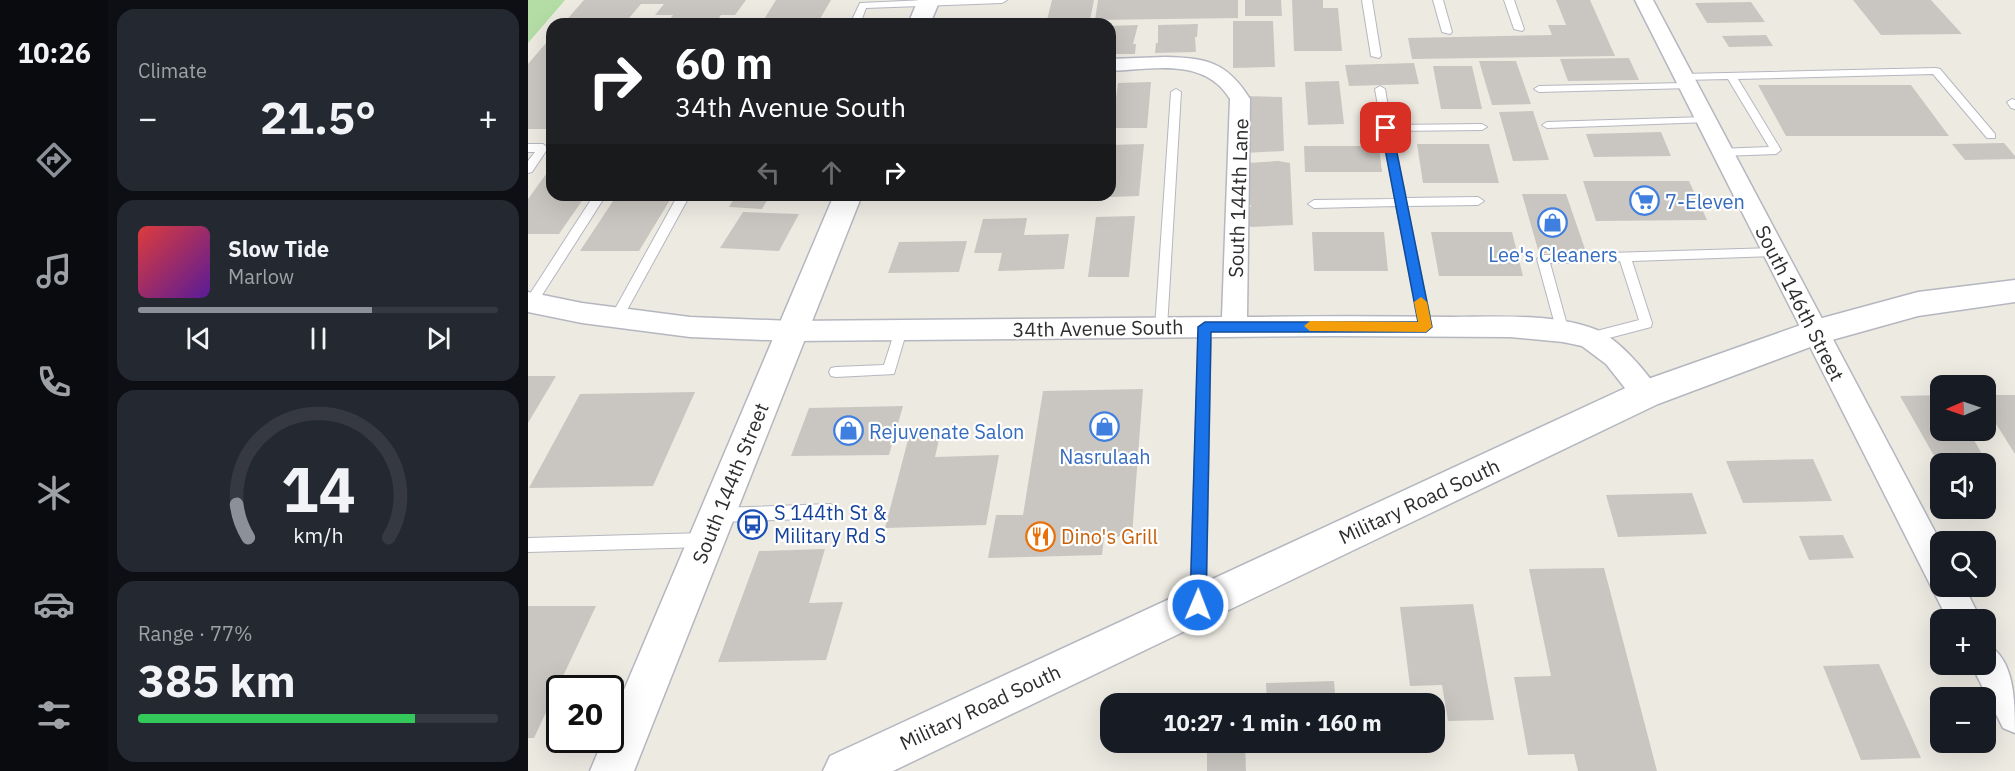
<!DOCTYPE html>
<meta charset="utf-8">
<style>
:root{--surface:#171b24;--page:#242831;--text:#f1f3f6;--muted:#9ea1a6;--line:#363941;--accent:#8c9099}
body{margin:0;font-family:"IBM Plex Sans",sans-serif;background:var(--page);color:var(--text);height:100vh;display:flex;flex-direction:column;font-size:22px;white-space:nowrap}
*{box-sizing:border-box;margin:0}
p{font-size:20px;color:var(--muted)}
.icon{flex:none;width:33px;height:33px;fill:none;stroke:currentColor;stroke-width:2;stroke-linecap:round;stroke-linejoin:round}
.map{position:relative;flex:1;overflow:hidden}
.panel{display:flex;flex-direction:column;gap:9px;padding:9px;background:#0d0f14;width:420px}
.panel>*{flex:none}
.guide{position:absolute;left:18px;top:18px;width:570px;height:183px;border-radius:18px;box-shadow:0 6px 24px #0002;background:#202124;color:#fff;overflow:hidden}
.needle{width:39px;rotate:268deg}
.buttons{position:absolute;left:1402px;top:375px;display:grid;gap:12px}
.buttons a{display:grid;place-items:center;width:66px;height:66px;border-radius:12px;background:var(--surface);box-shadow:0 6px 24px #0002;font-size:30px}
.speed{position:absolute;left:18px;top:675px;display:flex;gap:12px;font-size:30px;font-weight:700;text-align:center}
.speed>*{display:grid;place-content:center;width:78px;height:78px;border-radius:50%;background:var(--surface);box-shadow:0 6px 24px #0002;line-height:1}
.speed .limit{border:3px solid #111;border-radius:9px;background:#fff;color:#111}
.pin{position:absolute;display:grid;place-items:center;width:51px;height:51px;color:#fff;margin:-26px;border-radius:12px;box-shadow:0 3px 9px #0006}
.me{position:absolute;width:66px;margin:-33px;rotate:1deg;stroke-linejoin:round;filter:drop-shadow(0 0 4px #0008)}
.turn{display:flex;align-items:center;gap:21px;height:126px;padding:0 30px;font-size:27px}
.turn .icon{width:78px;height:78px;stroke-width:2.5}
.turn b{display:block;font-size:42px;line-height:51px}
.lanes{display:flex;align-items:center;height:57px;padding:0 30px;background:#0003;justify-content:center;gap:30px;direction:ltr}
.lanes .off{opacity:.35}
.big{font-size:45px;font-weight:700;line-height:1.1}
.panel .tile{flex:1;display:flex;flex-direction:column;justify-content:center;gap:9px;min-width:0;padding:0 21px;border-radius:18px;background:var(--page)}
.panel .dial{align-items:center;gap:0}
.dial svg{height:156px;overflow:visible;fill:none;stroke:var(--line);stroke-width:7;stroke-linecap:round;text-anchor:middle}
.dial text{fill:var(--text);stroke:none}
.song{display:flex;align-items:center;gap:18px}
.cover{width:72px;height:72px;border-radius:9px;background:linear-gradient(135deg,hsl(0 70% 55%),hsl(270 70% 35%))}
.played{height:6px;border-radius:3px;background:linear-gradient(90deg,var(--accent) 65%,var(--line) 65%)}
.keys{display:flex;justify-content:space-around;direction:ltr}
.heat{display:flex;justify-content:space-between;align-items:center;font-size:33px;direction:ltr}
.charge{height:9px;border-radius:4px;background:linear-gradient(90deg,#34c759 77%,var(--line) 0)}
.trip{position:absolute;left:572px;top:693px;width:345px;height:60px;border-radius:18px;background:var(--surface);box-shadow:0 6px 24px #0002;font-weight:700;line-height:60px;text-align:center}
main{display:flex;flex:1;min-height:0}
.tabs{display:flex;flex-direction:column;width:108px;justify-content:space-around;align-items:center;background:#090b0e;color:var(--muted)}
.tabs .icon{width:42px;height:42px}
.tabs .active{color:var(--accent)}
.tabs b{font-size:27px;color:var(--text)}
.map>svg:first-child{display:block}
</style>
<main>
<nav class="tabs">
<b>10:26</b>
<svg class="icon active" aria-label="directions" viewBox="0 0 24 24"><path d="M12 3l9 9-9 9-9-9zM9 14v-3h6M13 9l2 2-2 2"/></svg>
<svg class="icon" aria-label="music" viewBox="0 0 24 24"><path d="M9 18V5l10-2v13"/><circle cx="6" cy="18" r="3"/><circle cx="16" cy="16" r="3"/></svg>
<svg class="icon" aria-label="phone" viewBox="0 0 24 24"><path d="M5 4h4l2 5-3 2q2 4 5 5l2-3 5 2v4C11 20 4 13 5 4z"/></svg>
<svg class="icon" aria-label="climate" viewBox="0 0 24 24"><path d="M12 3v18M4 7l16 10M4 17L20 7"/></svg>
<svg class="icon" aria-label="car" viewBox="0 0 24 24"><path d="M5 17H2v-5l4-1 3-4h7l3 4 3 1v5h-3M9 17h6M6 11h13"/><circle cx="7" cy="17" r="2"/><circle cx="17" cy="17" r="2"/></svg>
<svg class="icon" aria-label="filters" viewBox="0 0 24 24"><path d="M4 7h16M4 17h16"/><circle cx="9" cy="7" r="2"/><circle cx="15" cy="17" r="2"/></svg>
</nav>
<section class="panel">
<div class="tile"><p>Climate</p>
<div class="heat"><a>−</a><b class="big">21.5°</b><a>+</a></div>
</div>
<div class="tile">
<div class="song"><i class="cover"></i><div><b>Slow Tide</b><p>Marlow</p></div></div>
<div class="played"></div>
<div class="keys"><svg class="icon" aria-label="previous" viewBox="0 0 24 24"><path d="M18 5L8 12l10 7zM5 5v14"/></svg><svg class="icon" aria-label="pause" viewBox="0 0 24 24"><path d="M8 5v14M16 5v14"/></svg><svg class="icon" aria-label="next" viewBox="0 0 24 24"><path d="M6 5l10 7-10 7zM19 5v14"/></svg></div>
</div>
<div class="tile dial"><svg viewBox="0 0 100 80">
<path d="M14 69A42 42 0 1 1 86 69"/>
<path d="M14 69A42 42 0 0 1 8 52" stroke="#8c9099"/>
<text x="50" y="56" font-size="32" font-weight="700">14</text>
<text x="50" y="72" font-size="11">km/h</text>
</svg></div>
<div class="tile"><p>Range · 77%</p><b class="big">385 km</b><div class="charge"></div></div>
</section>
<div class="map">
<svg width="1487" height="771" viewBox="0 0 1487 771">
<rect width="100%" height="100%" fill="#edeae2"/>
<path fill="#b3dda5" d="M0,0H37L0,43Z"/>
<path fill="#c9c6c1" d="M56,0H218L207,15H193L187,24H138L145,15H127L136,4H113L96,24H35Z
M248,0H303L289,24H233Z
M524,0H566L562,20H519Z
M570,0H710V18L567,20Z
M717,0H753L754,16H717Z
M764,0H795V8H810L814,51H766Z
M1028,0H1062L1087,56L884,59L880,38L1024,35L1020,25H1038Z
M1325,0H1403L1434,34L1353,35Z
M1223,2L1237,22L1179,23L1167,3Z
M705,21H745L747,67L705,68Z
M670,24L669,37H667L668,52L627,53L628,43H630V25Z
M610,25L605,44H608L607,54H582V26Z
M1238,35L1245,46L1201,47L1194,36Z
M24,36V129H0V64Z
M1101,58L1111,80L1040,81L1032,59Z
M951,61H988L1003,104L964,105Z
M886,63L891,84L821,86L817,65Z
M905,66H944L954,109H913Z
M811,81L816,124L780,125L777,82Z
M623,82L619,128H584L590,83Z
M1230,85H1383L1421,136H1258Z
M717,96L754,97L756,151L717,153Z
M1005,111L1021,160L985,161L971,112Z
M1133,132L1143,156L1066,157L1058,134Z
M1476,143L1487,156V159L1437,160L1424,144Z
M616,144L611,196L582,197V145Z
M889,144H961L971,183H895Z
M776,146H851L854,172H777Z
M750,161L762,163L765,225L723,227L720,225V207H723V205H720V187H722V180H719V163Z
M24,166V195H58L31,234H0V199Z
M1055,181H1161L1179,220L1068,221Z
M994,194H1038L1058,252L1011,253Z
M89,195H145L111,251H52Z
M208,195H242L234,209L201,207Z
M215,212L271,214L251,251L192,248Z
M607,216L601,277H560L568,217Z
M499,218L496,235L541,234L536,269L470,271L474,253H446L455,219Z
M784,232H856L860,271H786Z
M903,232H984L995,276H911Z
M439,241L431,272L360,273L371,242Z
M0,376H28L0,423Z
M615,389L604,536L576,537L574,555L460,558L468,515H495L515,391Z
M167,392L125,486L1,488L52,394Z
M1413,395V430H1440L1460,464H1413V468L1372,396Z
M1458,395H1487V454L1458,408Z
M375,406L361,455L263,456L281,408Z
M412,435L407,457L471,455L458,525L357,528L381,436Z
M1285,459L1304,501L1215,503L1198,461Z
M1164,493L1179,534L1090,537L1078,495Z
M1315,535L1326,558L1281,560L1271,536Z
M297,549L281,603L315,602L298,660L190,662L231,551Z
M1076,568L1129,771H1050L1046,754L1000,755L986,677L1023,676L1001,569Z
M945,604L966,720L920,721L914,685L882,686L872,607Z
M0,606H68L6,738H0Z
M1351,664L1393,758L1333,760L1295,666Z
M806,681L808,704H739L738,683Z
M679,742H717L718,771H679Z"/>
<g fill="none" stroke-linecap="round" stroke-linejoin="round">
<defs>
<path id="service" d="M398,0H479L474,3L338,8L332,24H322L332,3Z
M834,0H844L853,56L851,58L843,56Z
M905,0H915L924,32L922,34L914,32Z
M976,0H986L996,29L994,31L986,29Z
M1408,68L1412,69L1467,134V138H1459L1405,74L1210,79L1253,150L1248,154L1194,156L1189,152L1190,149L1241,147L1200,79L1155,80L1150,77L1155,74Z
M1158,83L1162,84V88L1011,92L1006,89L1011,86Z
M852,86L857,89L863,125L954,124L959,127L954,130L864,131L878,198L950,197L956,201L950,205L879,206L904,327L898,332L892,327L868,206L786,208L780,204L786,200L867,199L847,89Z
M648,89L653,92L639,328L633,333L627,328L643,92Z
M1484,99L1487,100V109L1483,108L1479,102Z
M1177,117L1182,120L1181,122L1019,128L1014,125L1019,122Z
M0,144H15L20,148L4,172L0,173V161L7,152H0Z
M66,195H78L7,306L0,307V297Z
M150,195H162L93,321H83L82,318Z
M1246,248L1252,252L1246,256L1104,261L1124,323L1123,327L1062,343L1056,338L1057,334L1111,320L1092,261L1022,263L1041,332L1035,337L1029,332L1009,259L1015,255Z
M677,322L683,327L678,603L676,608L670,611L664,608L662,603L671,327Z
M373,325L379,330L366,374L308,377L303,376L301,372L303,368L308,367L356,365L367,330Z
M302,504L307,506L309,511L307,516L302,518L191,522L186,520L184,515L186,510L191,508Z
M176,533L181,535L184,540L181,545L176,547L0,552V538Z"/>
<path id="minor" d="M1107,0H1125L1413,543V586H1436L1453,620H1420Z
M637,57C679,58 699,62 722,99L719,317C787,316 856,316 924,317C968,317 1027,313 1069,330C1090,339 1121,373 1132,394L1128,402L1118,405L1108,402L1078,364L1054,346L1035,342L982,337L806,336L263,341L162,337L54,323L0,312V292L54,303L162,317L263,321L694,317L702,99C677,57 624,69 582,71V59Z
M1458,644C1487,658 1487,702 1487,733L1475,728L1443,664H1458Z"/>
<path id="tertiary" d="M390,0H412L402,24H380Z
M306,195H334L106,771H62L75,740H82V723Z
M1487,280V302L1390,316L1293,343L1130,404L365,771H295L302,756L1106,384L1287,320L1390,292Z"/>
</defs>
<use href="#service" stroke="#b5b7c0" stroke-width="2"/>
<use href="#minor" stroke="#b5b7c0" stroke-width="3"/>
<use href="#tertiary" stroke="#b5b7c0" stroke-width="3"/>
<use href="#service" fill="#fff" fill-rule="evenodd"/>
<use href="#minor" fill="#fff" fill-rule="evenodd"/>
<use href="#tertiary" fill="#fff" fill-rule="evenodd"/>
</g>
<path fill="#1a73e8" stroke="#114b97" stroke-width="1.5" d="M858,125L864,128L904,327L898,332H683L678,605L675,610L670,613L664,610L662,605L670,327L677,322H890L853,128Z"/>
<path fill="#f59e0b" d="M893,297L899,302L904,327L898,332L782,331L776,326L782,321L890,322L886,302Z"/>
<defs>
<symbol id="supermarket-ring" viewBox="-11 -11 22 22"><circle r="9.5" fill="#fff" stroke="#3f7fe0" stroke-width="1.5"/><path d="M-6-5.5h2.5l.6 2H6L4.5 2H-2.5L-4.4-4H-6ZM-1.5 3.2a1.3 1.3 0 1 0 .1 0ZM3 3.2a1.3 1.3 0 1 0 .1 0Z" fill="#3f7fe0"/></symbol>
<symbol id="shop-ring" viewBox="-11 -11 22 22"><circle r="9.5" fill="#fff" stroke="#3f7fe0" stroke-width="1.5"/><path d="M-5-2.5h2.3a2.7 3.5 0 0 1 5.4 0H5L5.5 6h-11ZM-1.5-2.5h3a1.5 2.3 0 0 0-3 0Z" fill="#3f7fe0"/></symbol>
<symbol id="bus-ring" viewBox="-11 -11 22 22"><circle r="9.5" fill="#fff" stroke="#1a4fb4" stroke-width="1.5"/><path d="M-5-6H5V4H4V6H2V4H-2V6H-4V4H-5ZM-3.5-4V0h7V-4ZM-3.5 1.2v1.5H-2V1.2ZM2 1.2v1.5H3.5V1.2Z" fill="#1a4fb4"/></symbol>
<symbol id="restaurant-ring" viewBox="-11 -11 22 22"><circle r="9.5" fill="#fff" stroke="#e8710a" stroke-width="1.5"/><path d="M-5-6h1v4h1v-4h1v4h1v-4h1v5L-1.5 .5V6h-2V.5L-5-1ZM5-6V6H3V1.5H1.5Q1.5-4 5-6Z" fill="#e8710a"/></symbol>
</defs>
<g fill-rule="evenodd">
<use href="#supermarket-ring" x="1100" y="184" width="33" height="33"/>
<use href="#shop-ring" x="1008" y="206" width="33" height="33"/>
<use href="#shop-ring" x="560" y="410" width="33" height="33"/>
<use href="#shop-ring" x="304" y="414" width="33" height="33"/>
<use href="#bus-ring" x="208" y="508" width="33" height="33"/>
<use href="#restaurant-ring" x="496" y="520" width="33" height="33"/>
</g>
<g text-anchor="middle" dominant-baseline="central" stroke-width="4.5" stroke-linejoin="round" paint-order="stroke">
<g font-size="20" fill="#2e2e2e" stroke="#fff">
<text transform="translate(710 198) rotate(-88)">South 144th Lane</text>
<text transform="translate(1272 303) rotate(63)">South 146th Street</text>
<text transform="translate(570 328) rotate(-1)">34th Avenue South</text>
<text transform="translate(202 483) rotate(-68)">South 144th Street</text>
<text transform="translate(891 501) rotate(-25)">Military Road South</text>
<text transform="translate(452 707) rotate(-25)">Military Road South</text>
</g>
<g font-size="20" fill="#366cbe" stroke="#fff" text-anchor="start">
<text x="1137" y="201">7-Eleven</text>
<text x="1025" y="254" text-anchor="middle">Lee's Cleaners</text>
<text x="341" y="431">Rejuvenate Salon</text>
<text x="577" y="456" text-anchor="middle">Nasrulaah</text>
</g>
<g font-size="20" fill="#164399" stroke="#fff" text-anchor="start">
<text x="246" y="512">S 144th St &amp;<tspan x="246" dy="23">Military Rd S</tspan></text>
</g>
<g font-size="20" fill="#c56008" stroke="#fff" text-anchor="start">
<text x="533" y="536">Dino's Grill</text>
</g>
</g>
</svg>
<div class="buttons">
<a><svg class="needle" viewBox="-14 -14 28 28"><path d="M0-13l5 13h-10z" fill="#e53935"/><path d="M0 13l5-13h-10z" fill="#9ea1a6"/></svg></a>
<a><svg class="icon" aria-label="sound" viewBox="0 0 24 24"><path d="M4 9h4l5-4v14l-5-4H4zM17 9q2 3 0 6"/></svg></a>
<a><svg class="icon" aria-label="search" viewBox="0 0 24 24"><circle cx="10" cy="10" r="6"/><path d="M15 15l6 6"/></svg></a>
<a>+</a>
<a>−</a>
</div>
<div class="speed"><div class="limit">20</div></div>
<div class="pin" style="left:858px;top:128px;background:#d93025"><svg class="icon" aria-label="arrive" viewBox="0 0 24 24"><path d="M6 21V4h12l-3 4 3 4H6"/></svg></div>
<svg class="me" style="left:670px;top:605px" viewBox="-20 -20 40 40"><circle r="17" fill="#1a73e8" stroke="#fff" stroke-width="3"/><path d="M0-11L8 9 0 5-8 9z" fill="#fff"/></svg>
<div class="trip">10:27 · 1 min · 160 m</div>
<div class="guide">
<div class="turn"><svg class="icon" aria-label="right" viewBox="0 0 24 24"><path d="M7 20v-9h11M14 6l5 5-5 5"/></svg><div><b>60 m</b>34th Avenue South</div></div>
<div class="lanes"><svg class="icon off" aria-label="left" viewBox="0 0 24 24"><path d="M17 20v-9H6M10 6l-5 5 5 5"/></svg><svg class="icon off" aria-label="ahead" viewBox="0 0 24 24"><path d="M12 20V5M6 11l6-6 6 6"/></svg><svg class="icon" aria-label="right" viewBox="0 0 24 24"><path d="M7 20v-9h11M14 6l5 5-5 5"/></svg></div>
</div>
</div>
</main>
